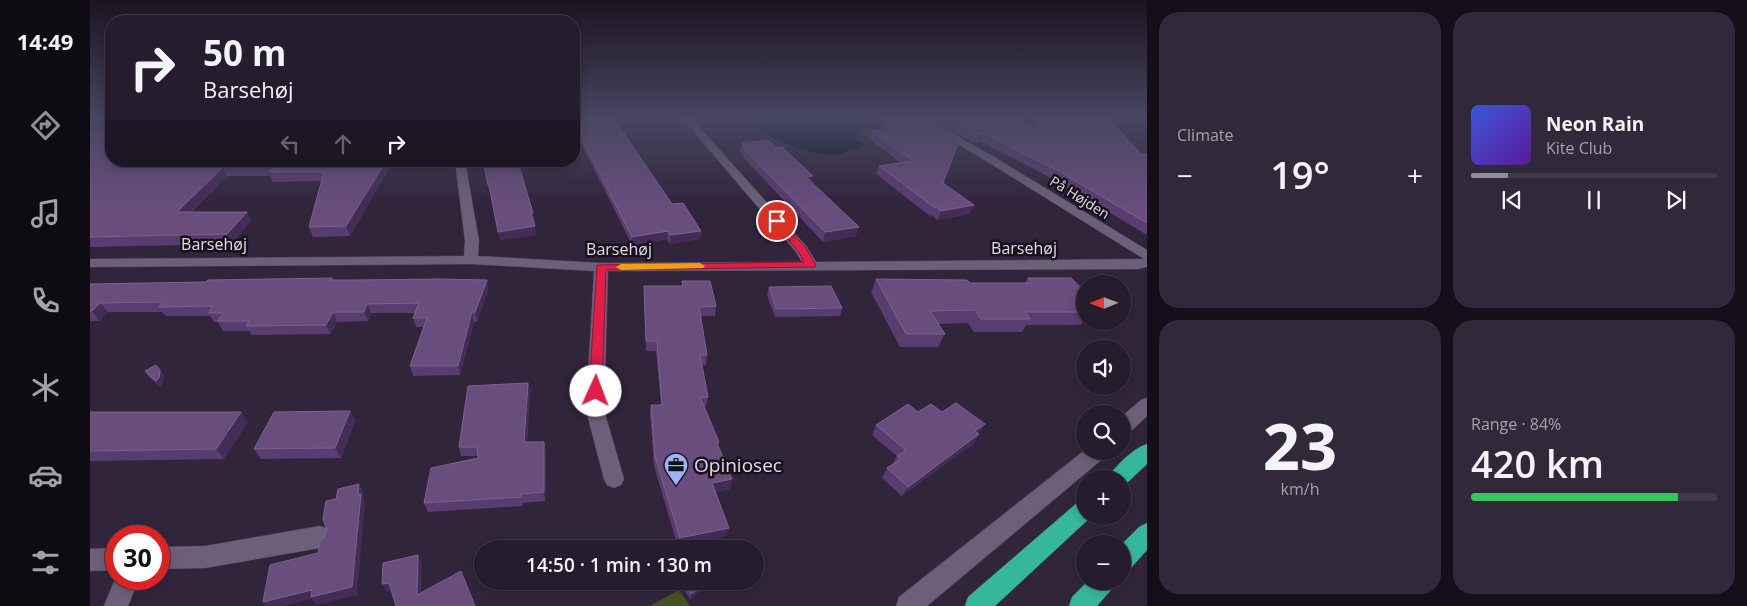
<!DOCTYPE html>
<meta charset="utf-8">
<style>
:root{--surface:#251c2d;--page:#312939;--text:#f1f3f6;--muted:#a3a1aa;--line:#423a49;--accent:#8c9099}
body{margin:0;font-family:"Open Sans",sans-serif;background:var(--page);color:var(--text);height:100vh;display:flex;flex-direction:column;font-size:19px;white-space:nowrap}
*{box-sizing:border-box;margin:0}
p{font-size:16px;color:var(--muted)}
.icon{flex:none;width:28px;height:28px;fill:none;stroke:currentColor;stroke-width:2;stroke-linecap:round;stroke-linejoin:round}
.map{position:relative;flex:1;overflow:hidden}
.panel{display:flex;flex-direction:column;gap:12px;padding:12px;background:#140f19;width:600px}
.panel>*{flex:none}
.top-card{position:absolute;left:15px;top:15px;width:475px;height:152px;border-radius:20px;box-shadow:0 2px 8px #0003,0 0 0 1px var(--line);background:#251c2d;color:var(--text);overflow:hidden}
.needle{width:32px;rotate:269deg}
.tools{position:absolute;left:986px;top:275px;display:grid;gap:10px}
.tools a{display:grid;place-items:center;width:55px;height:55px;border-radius:50%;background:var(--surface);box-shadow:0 2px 8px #0003,0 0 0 1px var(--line);font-size:25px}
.speed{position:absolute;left:15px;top:525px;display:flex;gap:10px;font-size:25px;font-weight:700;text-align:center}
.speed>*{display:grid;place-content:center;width:65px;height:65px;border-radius:50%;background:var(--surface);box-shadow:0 2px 8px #0003,0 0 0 1px var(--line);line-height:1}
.speed .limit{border:8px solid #d22;background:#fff;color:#111}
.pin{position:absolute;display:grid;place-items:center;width:42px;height:42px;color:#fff;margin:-21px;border:2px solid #fff;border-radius:50%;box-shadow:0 1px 5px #0007}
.me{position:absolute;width:55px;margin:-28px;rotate:2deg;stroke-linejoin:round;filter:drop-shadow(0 0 4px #0008)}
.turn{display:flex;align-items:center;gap:18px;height:105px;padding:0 15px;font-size:22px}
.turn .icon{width:65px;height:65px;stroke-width:2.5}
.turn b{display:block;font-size:35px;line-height:42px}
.lanes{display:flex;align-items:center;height:48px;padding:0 15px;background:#0003;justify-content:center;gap:25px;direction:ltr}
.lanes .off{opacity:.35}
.big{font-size:38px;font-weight:600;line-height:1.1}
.panel .card{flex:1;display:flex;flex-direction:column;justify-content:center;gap:8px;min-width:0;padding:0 18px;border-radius:20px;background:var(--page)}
.panel .dial{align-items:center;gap:0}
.dial b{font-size:65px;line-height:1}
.song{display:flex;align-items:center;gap:15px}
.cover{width:60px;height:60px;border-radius:8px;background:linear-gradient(135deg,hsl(230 70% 55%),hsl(270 70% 35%))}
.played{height:5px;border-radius:2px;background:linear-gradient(90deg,var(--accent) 15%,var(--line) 15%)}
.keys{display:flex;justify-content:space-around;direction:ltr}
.heat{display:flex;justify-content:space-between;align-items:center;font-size:28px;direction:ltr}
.charge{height:8px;border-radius:4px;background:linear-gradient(90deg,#34c759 84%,var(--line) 0)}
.panel .tiles{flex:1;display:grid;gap:12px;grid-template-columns:repeat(2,1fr)}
.trip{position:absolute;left:384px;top:540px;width:290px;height:50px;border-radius:25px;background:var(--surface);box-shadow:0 2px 8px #0003,0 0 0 1px var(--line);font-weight:600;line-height:50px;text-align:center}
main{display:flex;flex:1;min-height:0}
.dock{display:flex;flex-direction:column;width:90px;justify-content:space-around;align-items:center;background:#0f0b12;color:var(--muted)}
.dock .icon{width:35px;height:35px}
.dock .on{color:var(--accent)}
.dock b{font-size:22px;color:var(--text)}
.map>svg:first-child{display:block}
</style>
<main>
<nav class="dock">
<b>14:49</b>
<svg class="icon on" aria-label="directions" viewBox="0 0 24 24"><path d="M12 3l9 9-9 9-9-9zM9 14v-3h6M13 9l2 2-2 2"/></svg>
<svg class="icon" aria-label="music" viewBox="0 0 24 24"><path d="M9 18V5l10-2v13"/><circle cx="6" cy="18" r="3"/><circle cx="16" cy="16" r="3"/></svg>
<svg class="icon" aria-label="phone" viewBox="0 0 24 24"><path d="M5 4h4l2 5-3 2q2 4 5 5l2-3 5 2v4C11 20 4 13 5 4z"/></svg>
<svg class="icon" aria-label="climate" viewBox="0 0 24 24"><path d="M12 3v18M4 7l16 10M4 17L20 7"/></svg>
<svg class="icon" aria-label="car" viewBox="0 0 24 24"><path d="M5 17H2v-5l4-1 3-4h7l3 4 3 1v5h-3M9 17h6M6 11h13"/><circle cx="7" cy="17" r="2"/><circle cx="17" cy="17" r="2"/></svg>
<svg class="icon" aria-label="filters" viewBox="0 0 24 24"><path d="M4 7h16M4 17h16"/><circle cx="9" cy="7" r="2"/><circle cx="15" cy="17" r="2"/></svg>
</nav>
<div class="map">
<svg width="1057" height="606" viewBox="0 0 1057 606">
<rect width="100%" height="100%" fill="#31253c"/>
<path fill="#465320" d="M589,590L600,606H560Z"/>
<path fill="#001b22" d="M663,119H752L776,126L763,138L773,143V146C768,150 764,149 759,150C754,152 750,155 744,155C722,155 673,139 661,121Z"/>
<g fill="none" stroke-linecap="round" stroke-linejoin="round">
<defs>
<path id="minor" d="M593,119H602L717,247L726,262L1054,259L898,162L825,119H837L906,158L1057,250V267L1047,269L518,271L514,410L534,479L531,485L524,488L517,485L514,479L496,410L504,271L381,264L0,267V259L374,256L375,241L365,161H375L389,241L388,256L511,263L712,262L706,252Z
M1057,398V416L1039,433L1032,436V416L1051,400Z
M995,450L1018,451L1015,457L837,606H806L809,597Z
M230,526L238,529L241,537L238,545L230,548L115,568L69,569V547L115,546Z
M26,548V570L0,571V549Z
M26,577V579H49L38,606H14Z"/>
<path id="highway" d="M1057,444V464L1035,485L1032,486V479H1018C1024,466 1044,448 1057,444Z
M995,499V516H1002L905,606H875L878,597L988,502Z
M1057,523V550L1040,569L1032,572V544L1049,527Z
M998,581H1026L1022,589L1007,606H979L982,597Z"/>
</defs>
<use href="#minor" stroke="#4d4256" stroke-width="1"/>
<use href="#highway" stroke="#4d4256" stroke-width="1"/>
<use href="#minor" fill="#6d5f79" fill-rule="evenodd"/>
<use href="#highway" fill="#34b79d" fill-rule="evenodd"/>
</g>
<path fill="#593c70" d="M0,119H21V161H323V165H301L260,236L223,237L219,227L232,181L183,182L180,176H137L102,212H157L161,221L142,244L0,247V131H16V130H0Z
M484,119L582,204L611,231L610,239L580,244L577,239L542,245L484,129Z
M838,119L853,183L880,214L847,220L842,215L841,217L786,174L789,166L811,163L779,139L782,131L795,130L792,127L794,120Z
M844,119H928L945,129L944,119H1019L1051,154H1057V235L961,178L892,142L884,143L843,120Z
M652,143L722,182L766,236L733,242L653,157V155L650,152Z
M938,278L995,292V319L991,325H936L932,332H884L878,323L848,324L855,334L848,347H810L781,292L786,279L880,283H935Z
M243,280H397L398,290L387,322H384L370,375L323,376L320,366L333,327H326L323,318L325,313H281L278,321L247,322L241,334L162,335L159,331H133L128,322H124L120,316H76L72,312H18L9,321H0V284Z
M592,281L626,306L625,316H611L617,355L616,365H612L618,397L616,406H614L629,442L628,447L642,479L640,489L625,492L637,536L588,547L564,466L560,414L561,405H571L566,351H556L554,296V286H592Z
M679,287L752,308L750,316L685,317L677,295Z
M55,371L74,375L73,383L70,386L59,377Z
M438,383L440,392L437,442L456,451L455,501L432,503L433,506L338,512L334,503L388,458V456H371L369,447Z
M260,411L265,421L251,458L171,459L164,449Z
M0,412L158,422L134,459L0,461Z
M828,412H852L895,424L888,433L889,434L883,444L812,496L792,478L797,468L802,465L807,456L782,435L786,425Z
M588,581H619L618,586L600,599Z"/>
<path fill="#432c56" d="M895,134L892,142L884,143L887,135Z
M296,161H300L301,165L260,236L256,226Z
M133,167L137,176L92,221L87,212Z
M723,176L721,184L716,177Z
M398,185H399L401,193H399Z
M884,205L880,214L847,220L851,211Z
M157,212L161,221L142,244L137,234Z
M441,213H443L444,222H442Z
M445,226L446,235L410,241L408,232Z
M769,227L766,236L733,242L735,232Z
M578,231L577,239L542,245V237Z
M611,231L610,239L580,244V235Z
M397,280L398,290L387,322L385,312Z
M10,303L18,312L9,321L2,311Z
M277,304L281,313L278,321L274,312Z
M243,312L247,322L241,334L236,325Z
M382,312L384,322L370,375L368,366Z
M66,365L74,375L73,383L70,386L66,381Z
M438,383L440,392L436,452L434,442Z
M260,411L265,421L251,458L245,448Z
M151,412L158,422L134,459L126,449Z
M895,424L888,434L885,431Z
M889,434L883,444L812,496L818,487Z
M454,442L456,451L455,501L454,492Z
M642,479L640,489L620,493L622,483Z
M269,484L274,493L273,498L275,503L267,595L227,605L222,599L193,606H177L173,602L222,590L268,495Z
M639,528L637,536L588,547L590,538Z
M328,555L332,564L331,603L327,595Z
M619,582L618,586L600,599L601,594Z
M299,583L304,591L297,592L292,584Z"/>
<path fill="#684d7d" stroke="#7b638e" d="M0,119H21V161H296L256,226L219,227L234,172H179L184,167H133L87,212H157L137,234L0,237V131H16L18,124L16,122H0Z
M484,119H524L582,204L593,203L611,231L580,235L578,231L542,237L484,123Z
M838,119L870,138L853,183L884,205L851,211L845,206V208L789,166L823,161L782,131L807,128L794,120Z
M858,119H928L950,131L948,119H1019L1051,154H1057V223L965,169L895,134L887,135Z
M678,140L686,147H692L723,176L716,177L769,227L735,232L654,149H656L652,143Z
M393,161H429L431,165L429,166L443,213H441L445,226L408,232L399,185H398Z
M242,278L241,280H266L350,279L397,280L385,312H382L368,366H320L337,318H323L329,303L277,304L274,312H243L236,325L156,326L159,321H127L134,313H118L123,306L69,307L73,302L10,303L2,311H0V284L116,282L118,280Z
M938,278H981L995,292V300H989L995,306V312H935L940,319H891L885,310L840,311L855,334H816L786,279L877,280L880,283H942Z
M592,281H620L626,306L609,307L617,355H610L618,397H610L629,442L627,443L642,479L622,483L639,528L590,538L565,457L561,405H572L567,341H556L554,286H593Z
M741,286L752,308L686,309L679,287Z
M66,365L70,370L69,378L66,381L55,371Z
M438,383L434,442H454V492L431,494V497L334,503L341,468L388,458L387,447H369L378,386Z
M866,403L895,424L885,431L889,434L818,487L797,468L811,459L807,456L816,450L786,425L818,404L828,412L841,404L852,412Z
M260,411L245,448L164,449L184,412Z
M0,412H151L126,449L0,451Z
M269,484L268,495L271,494L262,587L221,597L222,590L173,602L180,565L228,553L230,540L234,538L237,530L233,519L236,501L246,499L248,489Z
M592,546L594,549H588Z
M328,555L327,595L371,571L385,606H306L299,583L292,584L293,563Z
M592,581H619V582L601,594Z"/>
<linearGradient id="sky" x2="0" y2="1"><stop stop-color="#1b1421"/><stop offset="0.58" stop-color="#484661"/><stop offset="1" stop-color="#484661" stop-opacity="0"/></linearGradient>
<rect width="1057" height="204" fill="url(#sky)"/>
<path fill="#e11d48" stroke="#92132f" d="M687,218L690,219L716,248L726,265L725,267L516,270L512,391L510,394L506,396L501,394L499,391L507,265L714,262L708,251L682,221Z"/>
<path fill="#f59e0b" d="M610,263L615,266L613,268L531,270L526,267L531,264Z"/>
<defs>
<symbol id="office-pin" viewBox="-11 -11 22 30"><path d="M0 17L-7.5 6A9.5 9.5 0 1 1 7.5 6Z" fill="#9cb4fd" stroke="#16111b"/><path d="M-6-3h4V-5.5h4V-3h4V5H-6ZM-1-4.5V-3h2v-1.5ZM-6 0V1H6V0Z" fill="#111"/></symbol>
</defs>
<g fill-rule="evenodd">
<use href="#office-pin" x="572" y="451" width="28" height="38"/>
</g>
<g text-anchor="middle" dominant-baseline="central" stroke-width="5" stroke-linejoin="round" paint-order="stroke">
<g font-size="14" fill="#e2dae9" stroke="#16111b">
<text transform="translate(990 197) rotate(32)">På Højden</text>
</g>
<g font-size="16" fill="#e2dae9" stroke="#16111b">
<text x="124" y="244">Barsehøj</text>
<text x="934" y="248">Barsehøj</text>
<text x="529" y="249">Barsehøj</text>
</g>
<g font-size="19" fill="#e2dae9" stroke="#16111b" text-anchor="start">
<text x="604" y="465">Opiniosec</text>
</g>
</g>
</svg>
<div class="tools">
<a><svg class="needle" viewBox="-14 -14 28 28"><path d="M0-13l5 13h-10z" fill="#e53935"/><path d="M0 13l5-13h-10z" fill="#a3a1aa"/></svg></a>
<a><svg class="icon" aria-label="sound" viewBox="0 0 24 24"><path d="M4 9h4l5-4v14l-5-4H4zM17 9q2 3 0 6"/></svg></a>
<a><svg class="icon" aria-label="search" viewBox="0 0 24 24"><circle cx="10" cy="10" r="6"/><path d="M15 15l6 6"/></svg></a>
<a>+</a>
<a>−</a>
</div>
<div class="speed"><div class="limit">30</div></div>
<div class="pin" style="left:687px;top:221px;background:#d93025"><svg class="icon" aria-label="arrive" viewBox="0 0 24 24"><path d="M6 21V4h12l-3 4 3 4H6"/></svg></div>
<svg class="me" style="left:506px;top:391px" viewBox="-20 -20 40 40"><circle r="19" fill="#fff"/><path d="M0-13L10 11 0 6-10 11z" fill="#e11d48"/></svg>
<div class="trip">14:50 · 1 min · 130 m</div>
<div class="top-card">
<div class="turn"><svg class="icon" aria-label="right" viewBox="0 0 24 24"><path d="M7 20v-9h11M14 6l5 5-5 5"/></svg><div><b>50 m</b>Barsehøj</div></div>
<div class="lanes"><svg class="icon off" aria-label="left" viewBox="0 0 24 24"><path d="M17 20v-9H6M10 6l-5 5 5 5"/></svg><svg class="icon off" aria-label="ahead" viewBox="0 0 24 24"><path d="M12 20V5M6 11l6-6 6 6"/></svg><svg class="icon" aria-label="right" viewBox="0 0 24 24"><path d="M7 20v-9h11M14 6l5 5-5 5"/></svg></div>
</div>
</div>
<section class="panel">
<div class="tiles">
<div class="card"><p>Climate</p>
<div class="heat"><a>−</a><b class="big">19°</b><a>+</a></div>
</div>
<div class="card">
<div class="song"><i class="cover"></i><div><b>Neon Rain</b><p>Kite Club</p></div></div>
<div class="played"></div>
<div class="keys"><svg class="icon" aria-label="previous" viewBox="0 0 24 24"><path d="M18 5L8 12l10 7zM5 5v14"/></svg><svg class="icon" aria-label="pause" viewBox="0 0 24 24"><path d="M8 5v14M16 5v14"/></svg><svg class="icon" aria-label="next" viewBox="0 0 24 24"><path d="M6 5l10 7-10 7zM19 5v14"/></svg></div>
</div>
<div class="card dial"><b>23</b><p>km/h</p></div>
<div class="card"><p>Range · 84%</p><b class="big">420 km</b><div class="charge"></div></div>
</div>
</section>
</main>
